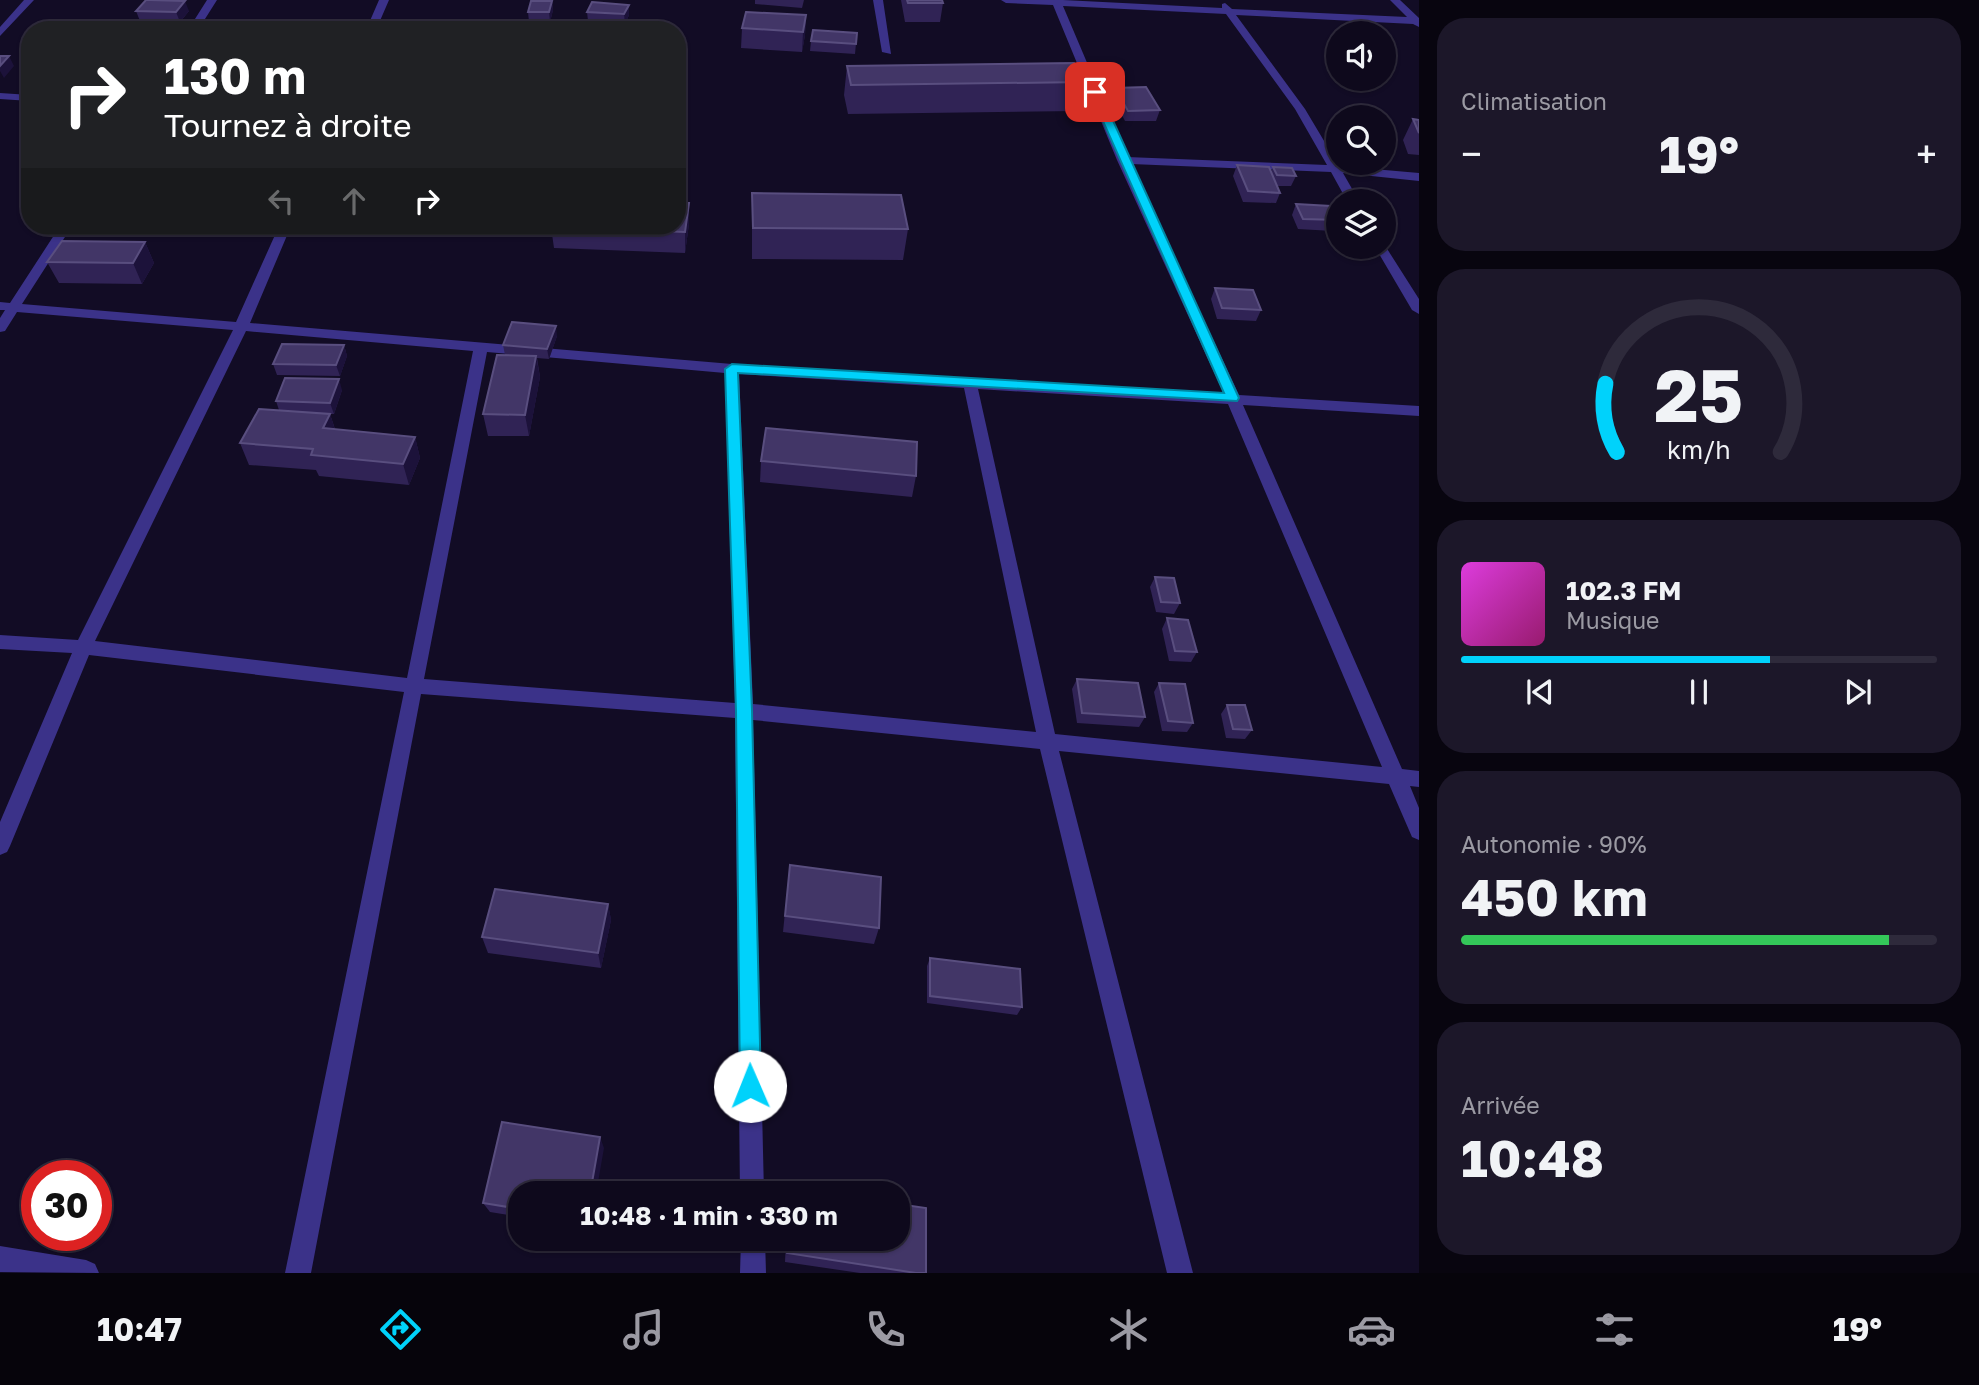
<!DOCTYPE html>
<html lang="fr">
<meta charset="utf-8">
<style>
:root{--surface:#0e091c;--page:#1c1729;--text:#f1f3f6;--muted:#9b9aa3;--line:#2e2a3b;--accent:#00d2fb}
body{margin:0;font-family:"Golos Text",sans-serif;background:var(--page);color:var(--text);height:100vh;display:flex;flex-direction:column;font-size:26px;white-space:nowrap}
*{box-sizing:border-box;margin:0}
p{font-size:23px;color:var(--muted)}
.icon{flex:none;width:38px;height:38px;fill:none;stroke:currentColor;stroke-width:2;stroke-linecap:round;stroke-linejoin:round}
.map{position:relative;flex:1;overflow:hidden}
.drawer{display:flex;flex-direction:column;gap:18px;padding:18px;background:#08050f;width:560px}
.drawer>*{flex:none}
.top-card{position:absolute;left:21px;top:21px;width:665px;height:214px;border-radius:28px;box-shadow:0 2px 5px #0004,0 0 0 2px var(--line);background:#202124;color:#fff;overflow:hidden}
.controls{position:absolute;left:1326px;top:21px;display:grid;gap:14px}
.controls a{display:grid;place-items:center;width:70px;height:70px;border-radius:50%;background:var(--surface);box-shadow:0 2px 5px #0004,0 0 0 2px var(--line);font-size:35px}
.speed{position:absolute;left:21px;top:1160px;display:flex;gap:14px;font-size:35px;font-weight:700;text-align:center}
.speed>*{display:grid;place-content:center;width:91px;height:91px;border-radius:50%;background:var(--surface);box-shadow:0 2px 5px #0004,0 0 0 2px var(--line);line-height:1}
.speed .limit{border:10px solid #d22;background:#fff;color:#111}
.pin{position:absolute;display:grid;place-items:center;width:60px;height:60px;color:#fff;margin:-30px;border-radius:14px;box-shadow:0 4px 10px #0006}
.me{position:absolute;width:77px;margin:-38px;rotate:359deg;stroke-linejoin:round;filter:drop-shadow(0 0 5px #0008)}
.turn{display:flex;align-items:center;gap:24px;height:147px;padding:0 28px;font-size:32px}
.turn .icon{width:91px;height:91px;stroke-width:2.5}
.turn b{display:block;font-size:49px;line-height:60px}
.lanes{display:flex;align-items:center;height:66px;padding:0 28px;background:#0003;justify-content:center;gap:35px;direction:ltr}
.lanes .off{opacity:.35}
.big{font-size:52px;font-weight:700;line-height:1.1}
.drawer .card{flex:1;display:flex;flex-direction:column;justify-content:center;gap:10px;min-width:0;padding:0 24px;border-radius:28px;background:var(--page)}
.drawer .dial{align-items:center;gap:0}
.dial svg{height:182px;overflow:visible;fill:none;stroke:var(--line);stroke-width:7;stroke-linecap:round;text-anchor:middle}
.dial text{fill:var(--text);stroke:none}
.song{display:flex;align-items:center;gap:21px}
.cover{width:84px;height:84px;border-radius:10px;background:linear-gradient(135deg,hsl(300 70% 55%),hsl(320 70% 35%))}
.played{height:7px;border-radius:4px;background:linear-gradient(90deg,var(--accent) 65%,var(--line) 65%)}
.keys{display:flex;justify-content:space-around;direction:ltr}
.heat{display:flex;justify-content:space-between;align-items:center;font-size:38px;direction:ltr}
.charge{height:10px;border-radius:5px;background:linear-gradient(90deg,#34c759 90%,var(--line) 0)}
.trip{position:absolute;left:508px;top:1181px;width:402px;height:70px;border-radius:28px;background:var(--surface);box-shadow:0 2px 5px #0004,0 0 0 2px var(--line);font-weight:700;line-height:70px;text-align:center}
.tabs{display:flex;height:112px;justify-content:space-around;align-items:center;background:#06040b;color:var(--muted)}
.tabs .icon{width:49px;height:49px}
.tabs .selected{color:var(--accent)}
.tabs b{font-size:32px;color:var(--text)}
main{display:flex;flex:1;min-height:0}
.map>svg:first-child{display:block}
</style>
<main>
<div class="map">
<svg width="1419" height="1273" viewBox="0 0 1419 1273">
<rect width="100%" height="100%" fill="#120c25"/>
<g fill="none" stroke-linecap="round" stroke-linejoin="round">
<path fill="#3b3289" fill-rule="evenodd" d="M24,0H34L0,36V27Z
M207,0H217L198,30H188Z
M379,0H389L376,30H366Z
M873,0H883L891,54L882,52Z
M1001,0H1063L1222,8V4L1225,3L1232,9L1407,17L1390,0H1400L1419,18V27L1413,24L1236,15L1305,109L1339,166L1419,173V181L1343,173L1359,201H1347L1331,172L1131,164L1239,395L1419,406V416L1243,405L1402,769L1419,771V787L1410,786L1419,808V840L1412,837L1389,784L1059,751L1193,1273H1167L1040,749L753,720L764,1194H740L735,718L421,694L311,1273H285L404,692L89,655L10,846L7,852L0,855V822L72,653L0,649V635L78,640L233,330L17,312L5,331L0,332V318L5,310H0V302L10,303L60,226H72L22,304L236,322L279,226H291L250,323L732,364L1224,394L1117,160L1053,5L1006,3ZM1063,6L1226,14L1295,109L1327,165L1127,157ZM246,331L473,351L407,678L95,641ZM487,352L725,373L735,703L424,679ZM739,374L964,388L1036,732L753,704ZM978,389L1228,404L1382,767L1055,734Z
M0,93L30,95V101L0,99Z
M1384,244L1419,299V314L1412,310L1375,247H1384Z
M741,1239H765L766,1273H740Z
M0,1246L86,1260L95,1264L99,1273L0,1272Z"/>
</g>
<path fill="#302355" d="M755,0H804L802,8L755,4Z
M901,0H942L943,3L940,22H905Z
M552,1L553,10L550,22H529L528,12Z
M136,11H189L180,22L140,21Z
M587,12L629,15L625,24L588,21Z
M806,15L805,35L802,52L741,48L742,28Z
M857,33L855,54L810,51L811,41Z
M847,66L1084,82L1076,111L848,114L844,95Z
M1115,88L1160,110L1156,121H1125L1113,98Z
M1413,119L1419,120V155L1408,154L1403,140Z
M1237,165L1271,172L1273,167L1296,176L1291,186H1277L1280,193L1276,203L1243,202L1233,176Z
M752,193L908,229L903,260L752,259Z
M1296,204L1338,220L1333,231L1298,229L1292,215Z
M689,224L685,253L554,248L551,227Z
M145,242L154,263L142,284L59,283L47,262Z
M1215,288L1261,310L1256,321L1217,319L1211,299Z
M557,336L549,359L537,358L540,377L529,436H488L483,414L505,355L503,345Z
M344,345L347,356L340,376L277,375L273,364Z
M342,390L334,414L313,413L330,414L335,429L415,437L420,458L409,485L319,476L316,470L249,465L240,443L279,410L276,401Z
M761,461L916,476L912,497L760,482Z
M1155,577L1180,603L1174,614L1156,612L1150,587Z
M1167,618L1197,652L1191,662L1169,661L1162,629Z
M1077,679L1145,717L1139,727L1077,723L1072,689Z
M1159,683L1193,723L1187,732L1162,731L1154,692Z
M1227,705L1252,730L1245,739L1226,738L1221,714Z
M788,882L879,928L874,944L783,932Z
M608,904L611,920L601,968L488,953L482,937Z
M930,958L1022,1007L1017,1015L927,1003V966Z
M604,1148L520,1194V1217L490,1212L483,1203Z
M786,1239H898L926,1273H860L785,1262Z"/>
<path fill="#1c123a" d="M185,1L189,11L180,22L176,12Z
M552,1L553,10L550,22L549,12Z
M629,5V15L625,24L624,14Z
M806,15L805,35L802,52L803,32Z
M9,56L14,66L4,78L0,71V66Z
M689,203V224L685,253V232Z
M145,242L154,263L142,284L133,263Z
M556,326L557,336L549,359L547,349Z
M344,345L347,356L340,376L336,365Z
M536,356L540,377L529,436L525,415Z
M339,379L342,390L334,414L330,403Z
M330,414L337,436L323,428Z
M415,437L420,458L409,485L403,464Z
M608,904L611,920L601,968L598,953Z
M600,1137L604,1148L596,1194H590Z"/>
<path fill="#423667" stroke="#594e7f" stroke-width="2" d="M146,0H150L185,1L176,12L136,11Z
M907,0H942L943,3H908Z
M531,1H552L549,12H528Z
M592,2L629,5L624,14L587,12Z
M746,12L806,15L803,32L742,28Z
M813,30L857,33L856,44L811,41Z
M0,56H9L0,66Z
M1074,63L1084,82L851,85L847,66Z
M1146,87L1160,110L1128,111L1115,88Z
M1413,119L1419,120V133Z
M1237,165L1269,167L1280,193L1248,191Z
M1273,167L1292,168L1296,176L1277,175Z
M752,193L901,195L908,229L753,228Z
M677,203H689L685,232L551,227V226H677Z
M1296,204L1331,206L1338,220L1303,219Z
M62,241L145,242L133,263L47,262Z
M1215,288L1253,290L1261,310L1222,308Z
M512,322L556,326L547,349L503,345Z
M282,344L344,345L336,365L273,364Z
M497,355L536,356L525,415L483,414Z
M285,378L339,379L330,403L276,401Z
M259,409L330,414L323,428L415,437L403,464L311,455L313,449L240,443Z
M766,428L917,442L916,476L761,461Z
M1155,577L1174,578L1180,603L1161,602Z
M1167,618L1188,620L1197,652L1175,651Z
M1077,679L1138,683L1145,717L1082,713Z
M1159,683L1185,684L1193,723L1168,721Z
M1227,705H1245L1252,730L1233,729Z
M790,865L881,877L879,928L785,916Z
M495,889L608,904L598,953L482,937Z
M930,958L1020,969L1022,1007L930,996Z
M502,1122L600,1137L590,1194H520V1209L483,1203Z
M792,1188L829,1194H791Z
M898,1204L926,1208V1273H916L787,1253L788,1239H898Z"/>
<path fill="#00d2fb" stroke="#0088a3" stroke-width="2" d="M1095,89L1100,92L1239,398L1237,401L738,373L752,711L761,1086L758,1094L750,1097L743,1094L740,1086L736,711L725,369L732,364L1224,393L1090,92Z"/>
</svg>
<div class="controls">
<a><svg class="icon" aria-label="sound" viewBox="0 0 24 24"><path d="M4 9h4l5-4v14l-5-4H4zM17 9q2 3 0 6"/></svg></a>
<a><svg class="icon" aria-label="search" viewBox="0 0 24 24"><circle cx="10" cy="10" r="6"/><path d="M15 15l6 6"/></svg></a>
<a><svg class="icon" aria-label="layers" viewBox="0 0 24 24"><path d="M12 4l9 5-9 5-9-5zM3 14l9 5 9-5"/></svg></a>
</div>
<div class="speed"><div class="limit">30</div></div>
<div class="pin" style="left:1095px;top:92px;background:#d93025"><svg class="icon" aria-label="arrive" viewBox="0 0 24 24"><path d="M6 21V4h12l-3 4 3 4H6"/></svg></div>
<svg class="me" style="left:750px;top:1086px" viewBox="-20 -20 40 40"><circle r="19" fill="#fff"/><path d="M0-13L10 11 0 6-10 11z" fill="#00d2fb"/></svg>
<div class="trip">10:48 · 1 min · 330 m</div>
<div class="top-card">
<div class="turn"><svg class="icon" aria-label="right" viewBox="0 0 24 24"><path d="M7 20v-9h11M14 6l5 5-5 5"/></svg><div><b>130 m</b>Tournez à droite</div></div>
<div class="lanes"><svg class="icon off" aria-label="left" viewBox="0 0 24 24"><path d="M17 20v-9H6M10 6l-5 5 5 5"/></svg><svg class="icon off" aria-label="ahead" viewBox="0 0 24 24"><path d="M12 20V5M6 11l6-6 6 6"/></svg><svg class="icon" aria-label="right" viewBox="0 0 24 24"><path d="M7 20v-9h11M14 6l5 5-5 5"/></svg></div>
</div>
</div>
<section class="drawer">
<div class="card"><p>Climatisation</p>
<div class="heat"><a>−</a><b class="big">19°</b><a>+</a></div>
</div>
<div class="card dial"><svg viewBox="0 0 100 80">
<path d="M14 69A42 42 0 1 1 86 69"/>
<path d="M14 69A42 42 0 0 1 9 39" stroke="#00d2fb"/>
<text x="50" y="56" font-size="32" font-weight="700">25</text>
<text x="50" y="72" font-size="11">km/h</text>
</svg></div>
<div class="card">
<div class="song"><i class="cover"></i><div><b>102.3 FM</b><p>Musique</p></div></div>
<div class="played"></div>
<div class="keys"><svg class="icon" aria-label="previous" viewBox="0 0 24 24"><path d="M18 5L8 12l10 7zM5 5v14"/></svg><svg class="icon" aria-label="pause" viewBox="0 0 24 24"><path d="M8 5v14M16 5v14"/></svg><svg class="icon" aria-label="next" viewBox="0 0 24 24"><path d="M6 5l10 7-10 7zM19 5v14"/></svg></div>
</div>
<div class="card"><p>Autonomie · 90%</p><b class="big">450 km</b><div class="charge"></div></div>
<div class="card"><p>Arrivée</p><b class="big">10:48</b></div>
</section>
</main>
<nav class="tabs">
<b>10:47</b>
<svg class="icon selected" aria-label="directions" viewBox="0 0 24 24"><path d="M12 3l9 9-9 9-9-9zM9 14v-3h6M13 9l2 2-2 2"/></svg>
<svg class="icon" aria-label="music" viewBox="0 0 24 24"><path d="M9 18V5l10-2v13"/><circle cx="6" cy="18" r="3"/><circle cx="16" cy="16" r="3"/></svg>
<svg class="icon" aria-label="phone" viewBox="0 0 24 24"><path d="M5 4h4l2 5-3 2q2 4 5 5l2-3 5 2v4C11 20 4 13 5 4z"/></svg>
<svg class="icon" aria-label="climate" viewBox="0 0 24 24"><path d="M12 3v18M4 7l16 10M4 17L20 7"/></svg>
<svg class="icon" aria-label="car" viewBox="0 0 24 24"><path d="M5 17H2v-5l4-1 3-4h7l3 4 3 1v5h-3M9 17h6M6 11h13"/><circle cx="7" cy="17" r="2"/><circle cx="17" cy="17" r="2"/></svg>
<svg class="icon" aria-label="filters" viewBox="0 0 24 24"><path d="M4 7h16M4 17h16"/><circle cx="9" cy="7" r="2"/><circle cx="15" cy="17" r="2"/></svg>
<b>19°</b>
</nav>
